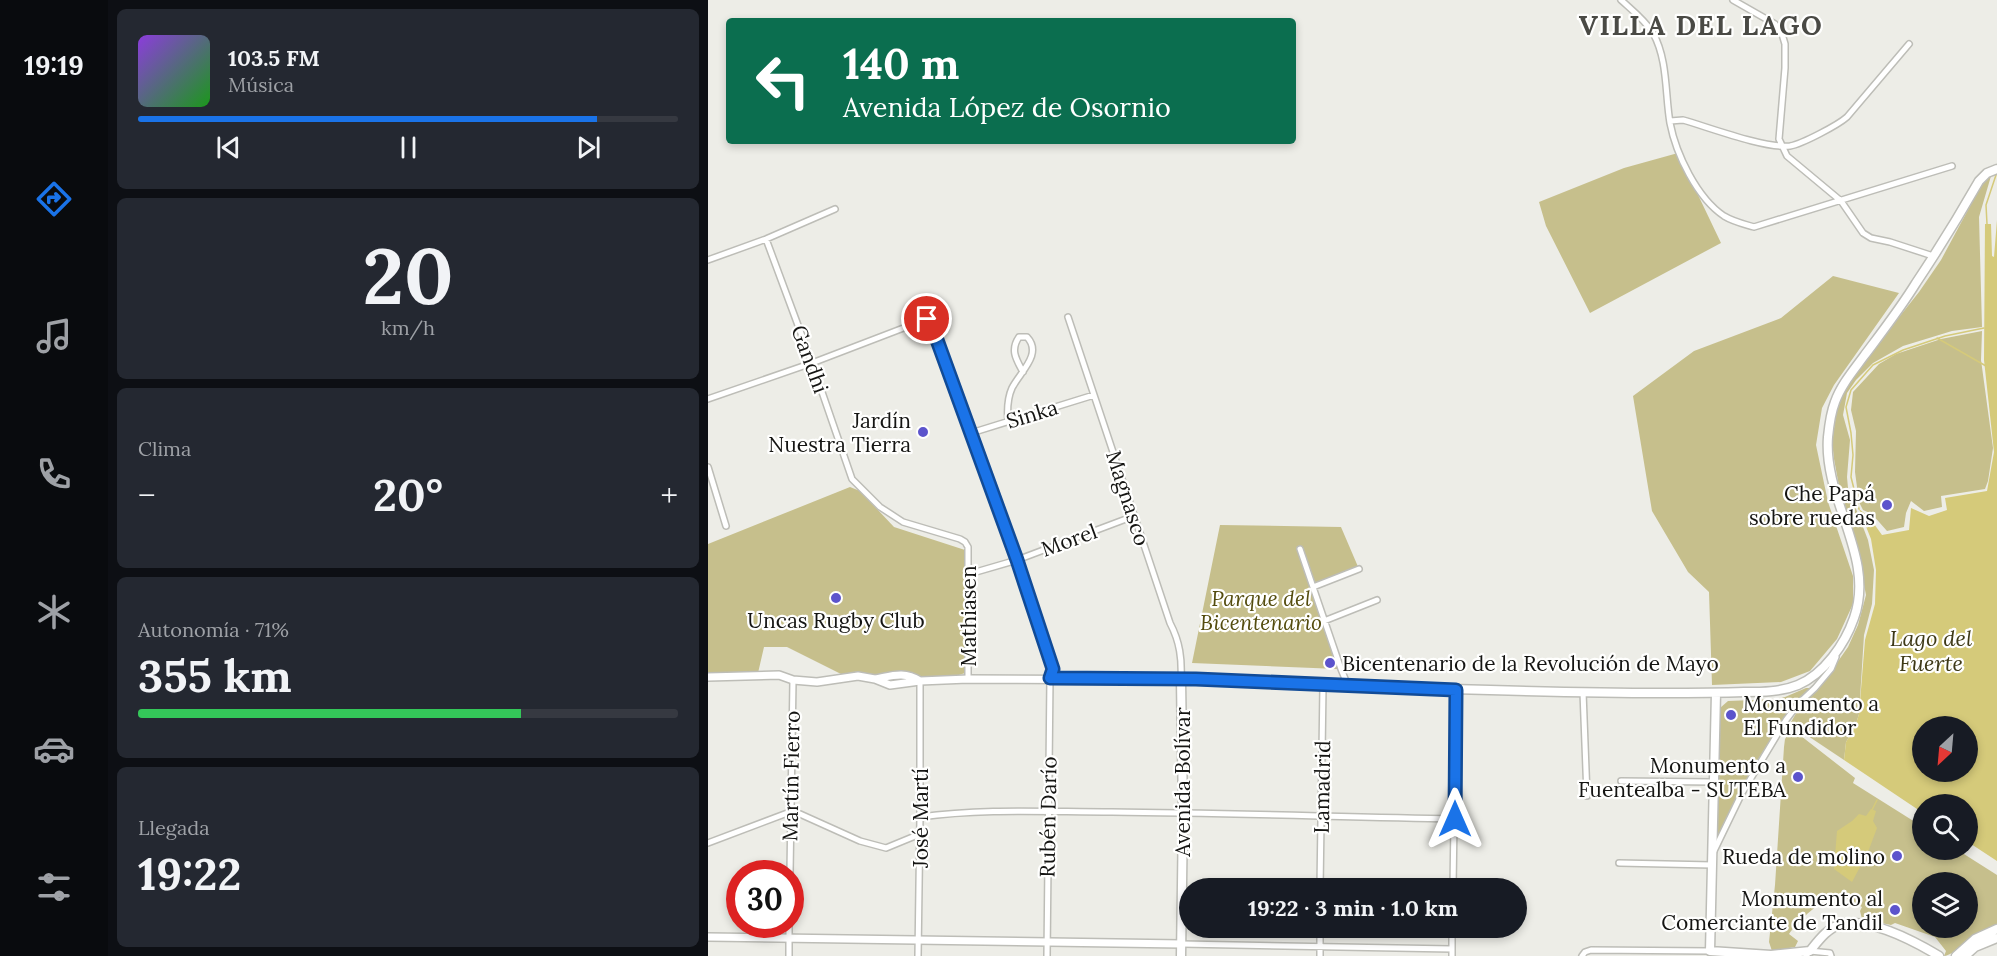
<!DOCTYPE html>
<html lang="es">
<meta charset="utf-8">
<style>
:root{--surface:#171b24;--page:#242831;--text:#f1f3f6;--muted:#9ea1a6;--line:#363941;--accent:#1a73e8}
body{margin:0;font-family:Lora,serif;background:var(--page);color:var(--text);height:100vh;display:flex;flex-direction:column;font-size:22px;white-space:nowrap}
*{box-sizing:border-box;margin:0}
p{font-size:20px;color:var(--muted)}
.icon{flex:none;width:33px;height:33px;fill:none;stroke:currentColor;stroke-width:2;stroke-linecap:round;stroke-linejoin:round}
.map{position:relative;flex:1;overflow:hidden}
.sheet{display:flex;flex-direction:column;gap:9px;padding:9px;background:#0d0f14;width:600px}
.sheet>*{flex:none}
.top-card{position:absolute;left:18px;top:18px;width:570px;height:126px;border-radius:6px;box-shadow:0 3px 9px #0003;background:#0b6e4f;color:#fff;overflow:hidden}
.needle{width:39px;rotate:206deg}
.buttons{position:absolute;left:1204px;top:716px;display:grid;gap:12px}
.buttons a{display:grid;place-items:center;width:66px;height:66px;border-radius:50%;background:var(--surface);box-shadow:0 3px 9px #0003;font-size:30px}
.speed{position:absolute;left:18px;top:860px;display:flex;gap:12px;font-size:30px;font-weight:700;text-align:center}
.speed>*{display:grid;place-content:center;width:78px;height:78px;border-radius:50%;background:var(--surface);box-shadow:0 3px 9px #0003;line-height:1}
.speed .limit{border:9px solid #d22;background:#fff;color:#111}
.pin{position:absolute;display:grid;place-items:center;width:51px;height:51px;color:#fff;margin:-26px;border:3px solid #fff;border-radius:50%;box-shadow:0 2px 6px #0007}
.me{position:absolute;width:66px;margin:-33px;rotate:0deg;stroke-linejoin:round;filter:drop-shadow(0 0 4px #0008)}
.turn{display:flex;align-items:center;gap:21px;height:126px;padding:0 18px;font-size:27px}
.turn .icon{width:78px;height:78px;stroke-width:2.5}
.turn b{display:block;font-size:42px;line-height:51px}
.big{font-size:45px;font-weight:700;line-height:1.1}
.sheet .widget{flex:1;display:flex;flex-direction:column;justify-content:center;gap:9px;min-width:0;padding:0 21px;border-radius:9px;background:var(--page)}
.sheet .dial{align-items:center;gap:0}
.dial b{font-size:78px;line-height:1}
.song{display:flex;align-items:center;gap:18px}
.cover{width:72px;height:72px;border-radius:9px;background:linear-gradient(135deg,hsl(270 70% 55%),hsl(120 70% 35%))}
.played{height:6px;border-radius:3px;background:linear-gradient(90deg,var(--accent) 85%,var(--line) 85%)}
.keys{display:flex;justify-content:space-around;direction:ltr}
.heat{display:flex;justify-content:space-between;align-items:center;font-size:33px;direction:ltr}
.charge{height:9px;border-radius:4px;background:linear-gradient(90deg,#34c759 71%,var(--line) 0)}
.trip{position:absolute;left:471px;top:878px;width:348px;height:60px;border-radius:30px;background:var(--surface);box-shadow:0 3px 9px #0003;font-weight:700;line-height:60px;text-align:center}
main{display:flex;flex:1;min-height:0}
.tab-bar{display:flex;flex-direction:column;width:108px;justify-content:space-around;align-items:center;background:#090b0e;color:var(--muted)}
.tab-bar .icon{width:42px;height:42px}
.tab-bar .on{color:var(--accent)}
.tab-bar b{font-size:27px;color:var(--text)}
.map>svg:first-child{display:block}
</style>
<main>
<nav class="tab-bar">
<b>19:19</b>
<svg class="icon on" aria-label="directions" viewBox="0 0 24 24"><path d="M12 3l9 9-9 9-9-9zM9 14v-3h6M13 9l2 2-2 2"/></svg>
<svg class="icon" aria-label="music" viewBox="0 0 24 24"><path d="M9 18V5l10-2v13"/><circle cx="6" cy="18" r="3"/><circle cx="16" cy="16" r="3"/></svg>
<svg class="icon" aria-label="phone" viewBox="0 0 24 24"><path d="M5 4h4l2 5-3 2q2 4 5 5l2-3 5 2v4C11 20 4 13 5 4z"/></svg>
<svg class="icon" aria-label="climate" viewBox="0 0 24 24"><path d="M12 3v18M4 7l16 10M4 17L20 7"/></svg>
<svg class="icon" aria-label="car" viewBox="0 0 24 24"><path d="M5 17H2v-5l4-1 3-4h7l3 4 3 1v5h-3M9 17h6M6 11h13"/><circle cx="7" cy="17" r="2"/><circle cx="17" cy="17" r="2"/></svg>
<svg class="icon" aria-label="filters" viewBox="0 0 24 24"><path d="M4 7h16M4 17h16"/><circle cx="9" cy="7" r="2"/><circle cx="15" cy="17" r="2"/></svg>
</nav>
<section class="sheet">
<div class="widget">
<div class="song"><i class="cover"></i><div><b>103.5 FM</b><p>Música</p></div></div>
<div class="played"></div>
<div class="keys"><svg class="icon" aria-label="previous" viewBox="0 0 24 24"><path d="M18 5L8 12l10 7zM5 5v14"/></svg><svg class="icon" aria-label="pause" viewBox="0 0 24 24"><path d="M8 5v14M16 5v14"/></svg><svg class="icon" aria-label="next" viewBox="0 0 24 24"><path d="M6 5l10 7-10 7zM19 5v14"/></svg></div>
</div>
<div class="widget dial"><b>20</b><p>km/h</p></div>
<div class="widget"><p>Clima</p>
<div class="heat"><a>−</a><b class="big">20°</b><a>+</a></div>
</div>
<div class="widget"><p>Autonomía · 71%</p><b class="big">355 km</b><div class="charge"></div></div>
<div class="widget"><p>Llegada</p><b class="big">19:22</b></div>
</section>
<div class="map">
<svg width="1289" height="956" viewBox="0 0 1289 956">
<rect width="100%" height="100%" fill="#edede7"/>
<path fill="#c6bf8c" fill-rule="evenodd" d="M970,153L1013,243L882,313L838,226L831,202L916,168Z
M1283,176L1271,217L1274,327L1244,331L1195,346L1165,363L1148,380L1139,393L1135,415L1142,440L1139,477L1140,488L1160,540L1166,570L1164,604L1156,635L1151,714L1147,727L1138,742L1136,760L1091,730L1083,722L1094,703L1110,690L1140,647L1150,625L1158,595L1147,539L1131,486L1126,459L1124,441L1130,403L1136,390L1157,360L1211,292L1233,260L1275,182Z
M1125,276L1191,293L1126,385L1114,408L1108,445L1120,502L1145,576V604L1129,639L1102,671L1073,682L1004,685L1001,592L980,572L944,511L925,396L986,351L1073,318Z
M1274,331L1273,360L1285,448L1280,481L1277,489L1233,496L1234,507L1216,511L1203,501L1198,513L1196,527L1179,531L1164,514L1155,510L1151,502L1147,472L1148,431L1143,410L1145,392L1171,364L1188,354L1233,339Z
M142,487L152,491L186,527L257,550V673L239,679L215,677L194,672L166,677L135,675L79,647H56L50,673L0,674V544Z
M512,525L633,527L651,569L605,587L630,669L484,663Z
M1098,688H1103L1079,713L1044,769L1025,805L1024,812L1008,845L1012,708L1020,701L1069,699L1077,697Z
M1084,729L1147,778L1145,783L1215,827V849H1248L1289,875V925C1271,930 1246,956 1236,956L1238,951L1227,937L1187,923L1183,925L1154,919L1152,911L1154,907C1147,903 1139,897 1131,897C1113,898 1091,920 1081,934L1090,941L1087,947L1064,951L1061,942L1067,885L1076,747L1077,739ZM1215,882H1260V927H1215Z"/>
<path fill="#d5ca7a" fill-rule="evenodd" d="M1289,220V861L1260,842V804H1215V813L1136,760L1138,742L1147,727L1151,714L1157,640L1167,604L1168,570L1163,539L1151,509L1161,517L1174,535L1201,530L1203,508L1221,516L1239,510L1237,498L1279,491L1286,452L1276,360L1277,224H1283L1284,256L1286,257ZM1215,726H1260V771H1215Z
M1163,809L1168,811L1165,821L1169,828L1160,852L1144,882L1126,869L1129,831L1144,821L1151,814L1158,816Z"/>
<g fill="none" stroke-linecap="round" stroke-linejoin="round">
<path stroke="#d5ca7a" stroke-width="1.5" d="M1279,224L1278,205L1288,175
M1229,338L1278,366
M1151,509L1143,477L1145,455L1143,433L1138,407L1143,390L1165,365L1195,350L1237,336L1276,328
M1164,810L1169,800"/>
<defs>
<path id="minor" d="M913,0C924,10 937,20 945,33C960,60 957,94 962,123C968,154 989,198 1016,216C1026,222 1036,224 1046,227L1244,166
M1025,0L1067,24L1074,34L1077,44V68L1071,139L1079,156L1133,201L1155,233L1163,238L1182,242L1225,256
M962,121L975,120C1000,127 1058,149 1082,146C1094,144 1130,125 1139,117L1201,44
M58,239L104,363L144,479L172,507L195,522L252,539L257,542L260,547V679
M0,260L58,239L127,209
M360,317L462,623C472,642 474,659 473,680
M0,399L104,363L219,319L225,329L309,560L345,669L342,678L339,956
M300,422C299,410 299,399 304,388C312,372 335,354 319,337H311C302,350 308,359 315,372
M263,433L386,395
M0,467L18,526
M592,549L633,669L640,686
M261,574L309,560L426,516
M605,587L651,569
M616,621L669,600
M875,692L879,796
M913,781L1006,782
M212,817C276,808 340,812 404,812C519,813 633,817 747,819
M0,843L82,812L92,814L152,841L178,848L212,834
M1005,853L1034,793L1078,720L1091,703L1107,688L1123,669L1128,657
M911,863L1004,865
M82,873L85,680
M612,888L615,686
M745,888L748,690
M474,944L744,949
M81,956V924
M210,956L212,817V681
M612,956V927
M744,956V927
M874,956L877,952L883,950L1002,951
M1098,956L1102,951L1122,953L1123,956"/>
<path id="tertiary" d="M0,677L71,675L85,680L109,682L150,676L167,679L182,685L212,681L260,679L473,680
M167,679C184,676 196,671 212,681
M0,937L474,944"/>
<path id="secondary" d="M1008,693L1002,951L1063,955L1102,951C1110,941 1120,927 1134,924C1164,918 1206,941 1231,956
M473,956L475,813L473,680C521,678 569,684 617,686C729,688 840,693 952,693C981,693 1008,693 1036,692C1054,692 1073,692 1090,685C1116,674 1137,644 1146,618C1168,557 1115,500 1120,437C1121,427 1123,412 1127,402C1133,385 1145,371 1156,356C1174,332 1192,309 1208,283C1230,250 1251,216 1271,181L1279,173L1289,169
M1248,956L1267,939L1289,929
M1257,956L1267,947L1289,938"/>
</defs>
<use href="#minor" stroke="#bdbdb7" stroke-width="8"/>
<use href="#tertiary" stroke="#bdbdb7" stroke-width="10"/>
<use href="#secondary" stroke="#bdbdb7" stroke-width="11"/>
<use href="#minor" stroke="#fff" stroke-width="5"/>
<use href="#tertiary" stroke="#fff" stroke-width="7"/>
<use href="#secondary" stroke="#fff" stroke-width="8"/>
</g>
<g fill="none" stroke-linecap="round" stroke-linejoin="round">
<defs>
<path id="route" d="M219,319L225,329L309,560L345,669L342,678L488,679L748,690L747,819"/>
</defs>
<use href="#route" stroke="#114b97" stroke-width="15"/>
<use href="#route" stroke="#1a73e8" stroke-width="10"/>
</g>
<g fill="#5c54cc" stroke="#fffffe" stroke-width="2">
<circle cx="215" cy="432" r="6"/>
<circle cx="1179" cy="505" r="6"/>
<circle cx="128" cy="598" r="6"/>
<circle cx="622" cy="663" r="6"/>
<circle cx="1023" cy="715" r="6"/>
<circle cx="1090" cy="777" r="6"/>
<circle cx="1189" cy="856" r="6"/>
<circle cx="1187" cy="910" r="6"/>
</g>
<g text-anchor="middle" dominant-baseline="central" stroke-width="4.5" stroke-linejoin="round" paint-order="stroke">
<g font-size="21" fill="#151513" stroke="#fffffe">
<text transform="translate(102 359) rotate(70)">Gandhi</text>
<text transform="translate(324 414) rotate(-17)">Sinka</text>
<text transform="translate(420 498) rotate(72)">Magnasco</text>
<text transform="translate(361 540) rotate(-20)">Morel</text>
<text transform="translate(260 616) rotate(-90)">Mathiasen</text>
<text transform="translate(83 776) rotate(-89)">Martín Fierro</text>
<text transform="translate(474 782) rotate(-90)">Avenida Bolívar</text>
<text transform="translate(614 787) rotate(-89)">Lamadrid</text>
<text transform="translate(340 817) rotate(-89)">Rubén Darío</text>
<text transform="translate(212 818) rotate(-90)">José Martí</text>
</g>
<g font-size="21" fill="#151513" stroke="#fffffe" text-anchor="end">
<text x="203" y="420">Jardín<tspan x="203" dy="24">Nuestra Tierra</tspan></text>
<text x="1167" y="493">Che Papá<tspan x="1167" dy="24">sobre ruedas</tspan></text>
<text x="128" y="620" text-anchor="middle">Uncas Rugby Club</text>
<text x="634" y="663" text-anchor="start">Bicentenario de la Revolución de Mayo</text>
<text x="1035" y="703" text-anchor="start">Monumento a<tspan x="1035" dy="24">El Fundidor</tspan></text>
<text x="1078" y="765">Monumento a<tspan x="1078" dy="24">Fuentealba - SUTEBA</tspan></text>
<text x="1177" y="856">Rueda de molino</text>
<text x="1175" y="898">Monumento al<tspan x="1175" dy="24">Comerciante de Tandil</tspan></text>
</g>
<g font-size="21" font-style="italic" fill="#544c0e" stroke="#fffffe">
<text x="553" y="598">Parque del<tspan x="553" dy="24">Bicentenario</tspan></text>
</g>
<g font-size="22" font-style="italic" fill="#3e3917" stroke="#fffffe">
<text x="1223" y="638">Lago del<tspan x="1223" dy="25">Fuerte</tspan></text>
</g>
<g font-size="27" font-weight="bold" letter-spacing="1.5" fill="#4a4a45" stroke="#fffffe">
<text x="993" y="25">VILLA DEL LAGO</text>
</g>
</g>
</svg>
<div class="buttons">
<a><svg class="needle" viewBox="-14 -14 28 28"><path d="M0-13l5 13h-10z" fill="#e53935"/><path d="M0 13l5-13h-10z" fill="#9ea1a6"/></svg></a>
<a><svg class="icon" aria-label="search" viewBox="0 0 24 24"><circle cx="10" cy="10" r="6"/><path d="M15 15l6 6"/></svg></a>
<a><svg class="icon" aria-label="layers" viewBox="0 0 24 24"><path d="M12 4l9 5-9 5-9-5zM3 14l9 5 9-5"/></svg></a>
</div>
<div class="speed"><div class="limit">30</div></div>
<div class="pin" style="left:219px;top:319px;background:#d93025"><svg class="icon" aria-label="arrive" viewBox="0 0 24 24"><path d="M6 21V4h12l-3 4 3 4H6"/></svg></div>
<svg class="me" style="left:747px;top:819px" viewBox="-20 -20 40 40"><path d="M0-17L14 15 0 8-14 15z" fill="#1a73e8" stroke="#fff" stroke-width="4"/></svg>
<div class="trip">19:22 · 3 min · 1.0 km</div>
<div class="top-card">
<div class="turn"><svg class="icon" aria-label="left" viewBox="0 0 24 24"><path d="M17 20v-9H6M10 6l-5 5 5 5"/></svg><div><b>140 m</b>Avenida López de Osornio</div></div>
</div>
</div>
</main>
